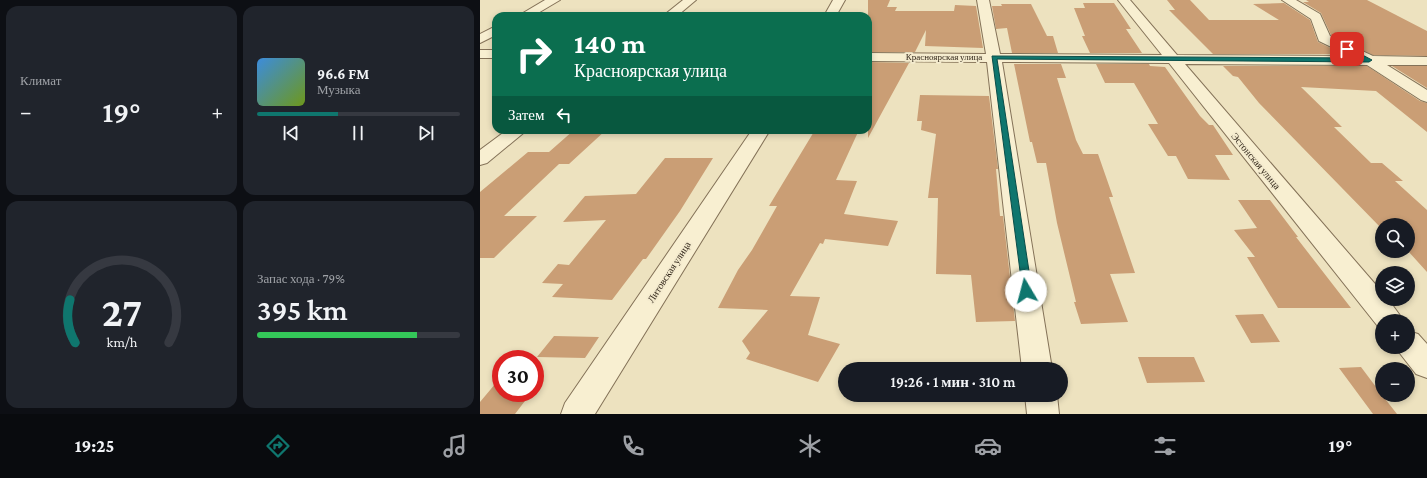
<!DOCTYPE html>
<html lang="ru">
<meta charset="utf-8">
<style>
:root{--surface:#171b24;--page:#20242c;--text:#f1f3f6;--muted:#9ea1a6;--line:#363941;--accent:#0f766e}
body{margin:0;font-family:"Crimson Pro",serif;background:var(--page);color:var(--text);height:100vh;display:flex;flex-direction:column;font-size:15px;white-space:nowrap}
*{box-sizing:border-box;margin:0}
p{font-size:13px;color:var(--muted)}
.icon{flex:none;width:22px;height:22px;fill:none;stroke:currentColor;stroke-width:2;stroke-linecap:round;stroke-linejoin:round}
.map{position:relative;flex:1;overflow:hidden}
.drawer{display:flex;flex-direction:column;gap:6px;padding:6px;background:#0d0f14;width:480px}
.drawer>*{flex:none}
.hud{position:absolute;left:12px;top:12px;width:380px;height:122px;border-radius:12px;box-shadow:0 2px 6px #0003;background:#0b6e4f;color:#fff;overflow:hidden}
.fabs{position:absolute;left:895px;top:218px;display:grid;gap:8px}
.fabs a{display:grid;place-items:center;width:40px;height:40px;border-radius:50%;background:var(--surface);box-shadow:0 2px 6px #0003;font-size:20px}
.speed{position:absolute;left:12px;top:350px;display:flex;gap:8px;font-size:20px;font-weight:700;text-align:center}
.speed>*{display:grid;place-content:center;width:52px;height:52px;border-radius:50%;background:var(--surface);box-shadow:0 2px 6px #0003;line-height:1}
.speed .limit{border:6px solid #d22;background:#fff;color:#111}
.pin{position:absolute;display:grid;place-items:center;width:34px;height:34px;color:#fff;margin:-17px;border-radius:8px;box-shadow:0 2px 6px #0006}
.me{position:absolute;width:44px;margin:-22px;rotate:352deg;stroke-linejoin:round;filter:drop-shadow(0 0 3px #0008)}
.turn{display:flex;align-items:center;gap:14px;height:84px;padding:0 16px;font-size:18px}
.turn .icon{width:52px;height:52px;stroke-width:2.5}
.turn b{display:block;font-size:28px;line-height:34px}
.then{display:flex;align-items:center;height:38px;padding:0 16px;background:#0003;gap:8px;font-size:15px}
.big{font-size:30px;font-weight:600;line-height:1.1}
.drawer .card{flex:1;display:flex;flex-direction:column;justify-content:center;gap:6px;min-width:0;padding:0 14px;border-radius:12px;background:var(--page)}
.drawer .dial{align-items:center;gap:0}
.dial svg{height:104px;overflow:visible;fill:none;stroke:var(--line);stroke-width:7;stroke-linecap:round;text-anchor:middle}
.dial text{fill:var(--text);stroke:none}
.song{display:flex;align-items:center;gap:12px}
.cover{width:48px;height:48px;border-radius:6px;background:linear-gradient(135deg,hsl(210 70% 55%),hsl(80 70% 35%))}
.played{height:4px;border-radius:2px;background:linear-gradient(90deg,var(--accent) 40%,var(--line) 40%)}
.keys{display:flex;justify-content:space-around;direction:ltr}
.heat{display:flex;justify-content:space-between;align-items:center;font-size:22px;direction:ltr}
.charge{height:6px;border-radius:3px;background:linear-gradient(90deg,#34c759 79%,var(--line) 0)}
.drawer .tiles{flex:1;display:grid;gap:6px;grid-template-columns:repeat(2,1fr)}
.trip{position:absolute;left:358px;top:362px;width:230px;height:40px;border-radius:20px;background:var(--surface);box-shadow:0 2px 6px #0003;font-weight:600;line-height:40px;text-align:center}
.menu{display:flex;height:64px;justify-content:space-around;align-items:center;background:#090b0e;color:var(--muted)}
.menu .icon{width:28px;height:28px}
.menu .on{color:var(--accent)}
.menu b{font-size:18px;color:var(--text)}
main{display:flex;flex:1;min-height:0}
.map>svg:first-child{display:block}
</style>
<main>
<section class="drawer">
<div class="tiles">
<div class="card"><p>Климат</p>
<div class="heat"><a>−</a><b class="big">19°</b><a>+</a></div>
</div>
<div class="card">
<div class="song"><i class="cover"></i><div><b>96.6 FM</b><p>Музыка</p></div></div>
<div class="played"></div>
<div class="keys"><svg class="icon" aria-label="previous" viewBox="0 0 24 24"><path d="M18 5L8 12l10 7zM5 5v14"/></svg><svg class="icon" aria-label="pause" viewBox="0 0 24 24"><path d="M8 5v14M16 5v14"/></svg><svg class="icon" aria-label="next" viewBox="0 0 24 24"><path d="M6 5l10 7-10 7zM19 5v14"/></svg></div>
</div>
<div class="card dial"><svg viewBox="0 0 100 80">
<path d="M14 69A42 42 0 1 1 86 69"/>
<path d="M14 69A42 42 0 0 1 10 36" stroke="#0f766e"/>
<text x="50" y="56" font-size="32" font-weight="700">27</text>
<text x="50" y="72" font-size="11">km/h</text>
</svg></div>
<div class="card"><p>Запас хода · 79%</p><b class="big">395 km</b><div class="charge"></div></div>
</div>
</section>
<div class="map">
<svg width="947" height="414" viewBox="0 0 947 414">
<rect width="100%" height="100%" fill="#ede2bf"/>
<path fill="#ca9e75" d="M388,0H410L407,7H417L415,11H474L475,5L496,6L503,48L445,46L446,30L435,52H388Z
M687,0H710L729,20H799L773,4L804,3L830,20L838,42L863,54H733L689,10H695Z
M826,0H887L947,31V56L893,55L851,35L841,13L823,2H829Z
M603,3H634L651,29H646L662,53H610L602,36H605L594,8H605Z
M521,4H551L567,36H573L578,53H532L527,28L516,29L512,6H522Z
M388,62L429,63L388,138Z
M534,64H581L586,78H577L596,140L603,154H618L633,197H629L655,273L630,274L648,322L601,324L594,302H596L577,223L566,163H557L552,142H550Z
M616,64H669L670,66L685,67L720,116L729,125H733L753,155H735L750,180L708,179L696,156H688L668,124H678L654,83H625Z
M743,66H887L940,101L947,103V132L896,91L821,87L862,127H854L891,163H902L923,181H915L947,210V272L928,251V225H904L902,223V229L779,103L758,77L753,76Z
M912,66H947V88Z
M440,95L509,96L518,169H516L520,216H523L535,321L496,322L491,275L456,274L458,198H448L456,134L441,130L442,121H437Z
M94,130H126L89,164H79L24,216H57L14,258H0V192L48,152H69Z
M335,130H379L356,180L377,181L364,214L418,221L408,246L345,239L343,244L340,243L310,296L340,297L328,335L360,344L338,382L266,359L270,353L262,341L288,310L238,308L258,270L272,250L297,206H289Z
M185,158H233L200,211L166,259H163L132,300L72,297L83,284L62,283L78,264L89,265L126,220L83,222L105,196L156,194Z
M758,200H790L818,237H816L871,308H798L767,257H775L754,230L777,228Z
M783,314L800,342L771,343L755,315Z
M74,336L119,337L105,358L57,357Z
M658,357H714L725,382L667,383Z
M881,367L902,395L917,414H893L859,368Z
M21,377V393H51L35,414H0V402Z"/>
<g fill="none" stroke-linecap="round" stroke-linejoin="round">
<defs>
<path id="street" d="M65,0H80L53,16H38Z
M203,0H216L197,16H183Z
M353,0H365L356,16H344Z
M497,0H509L520,54L682,55L638,0H650L697,55L870,56L839,41L831,19L802,0H816L840,14L850,36L893,56L947,57V65H907L947,90V102L941,100L887,65L705,64L902,292V299H908L924,321H902V330L900,329L689,63L522,62L572,369H542L507,62L388,61V53L506,54Z
M16,26V35L0,43V34Z
M0,50H16V58H0Z
M27,130H47L7,163L0,165V150Z
M272,130H290L115,414H81L85,403Z
M928,331L938,334L947,344V378L936,374L915,347H928Z
M545,395H577L579,414H547Z"/>
</defs>
<use href="#street" stroke="#847258" stroke-width="2"/>
<use href="#street" fill="#f8efd1" fill-rule="evenodd"/>
</g>
<path fill="#0f766e" stroke="#0a4d48" d="M865,48H869L892,60L889,62L517,59L552,291L550,294H543L512,56L881,58L865,50Z"/>
<g text-anchor="middle" dominant-baseline="central" stroke-width="3.5" stroke-linejoin="round" paint-order="stroke">
<g font-size="9" fill="#34291c" stroke="#f4ebce">
<text x="464" y="57">Красноярская улица</text>
</g>
<g font-size="10" fill="#34291c" stroke="#f4ebce">
<text transform="translate(776 161) rotate(50)">Эстонская улица</text>
<text transform="translate(189 272) rotate(-57)">Литовская улица</text>
</g>
</g>
</svg>
<div class="fabs">
<a><svg class="icon" aria-label="search" viewBox="0 0 24 24"><circle cx="10" cy="10" r="6"/><path d="M15 15l6 6"/></svg></a>
<a><svg class="icon" aria-label="layers" viewBox="0 0 24 24"><path d="M12 4l9 5-9 5-9-5zM3 14l9 5 9-5"/></svg></a>
<a>+</a>
<a>−</a>
</div>
<div class="speed"><div class="limit">30</div></div>
<div class="pin" style="left:867px;top:49px;background:#d93025"><svg class="icon" aria-label="arrive" viewBox="0 0 24 24"><path d="M6 21V4h12l-3 4 3 4H6"/></svg></div>
<svg class="me" style="left:546px;top:291px" viewBox="-20 -20 40 40"><circle r="19" fill="#fff"/><path d="M0-13L10 11 0 6-10 11z" fill="#0f766e"/></svg>
<div class="trip">19:26 · 1 мин · 310 m</div>
<div class="hud">
<div class="turn"><svg class="icon" aria-label="right" viewBox="0 0 24 24"><path d="M7 20v-9h11M14 6l5 5-5 5"/></svg><div><b>140 m</b>Красноярская улица</div></div>
<div class="then">Затем<svg class="icon" aria-label="left" viewBox="0 0 24 24"><path d="M17 20v-9H6M10 6l-5 5 5 5"/></svg></div>
</div>
</div>
</main>
<nav class="menu">
<b>19:25</b>
<svg class="icon on" aria-label="directions" viewBox="0 0 24 24"><path d="M12 3l9 9-9 9-9-9zM9 14v-3h6M13 9l2 2-2 2"/></svg>
<svg class="icon" aria-label="music" viewBox="0 0 24 24"><path d="M9 18V5l10-2v13"/><circle cx="6" cy="18" r="3"/><circle cx="16" cy="16" r="3"/></svg>
<svg class="icon" aria-label="phone" viewBox="0 0 24 24"><path d="M5 4h4l2 5-3 2q2 4 5 5l2-3 5 2v4C11 20 4 13 5 4z"/></svg>
<svg class="icon" aria-label="climate" viewBox="0 0 24 24"><path d="M12 3v18M4 7l16 10M4 17L20 7"/></svg>
<svg class="icon" aria-label="car" viewBox="0 0 24 24"><path d="M5 17H2v-5l4-1 3-4h7l3 4 3 1v5h-3M9 17h6M6 11h13"/><circle cx="7" cy="17" r="2"/><circle cx="17" cy="17" r="2"/></svg>
<svg class="icon" aria-label="filters" viewBox="0 0 24 24"><path d="M4 7h16M4 17h16"/><circle cx="9" cy="7" r="2"/><circle cx="15" cy="17" r="2"/></svg>
<b>19°</b>
</nav>
